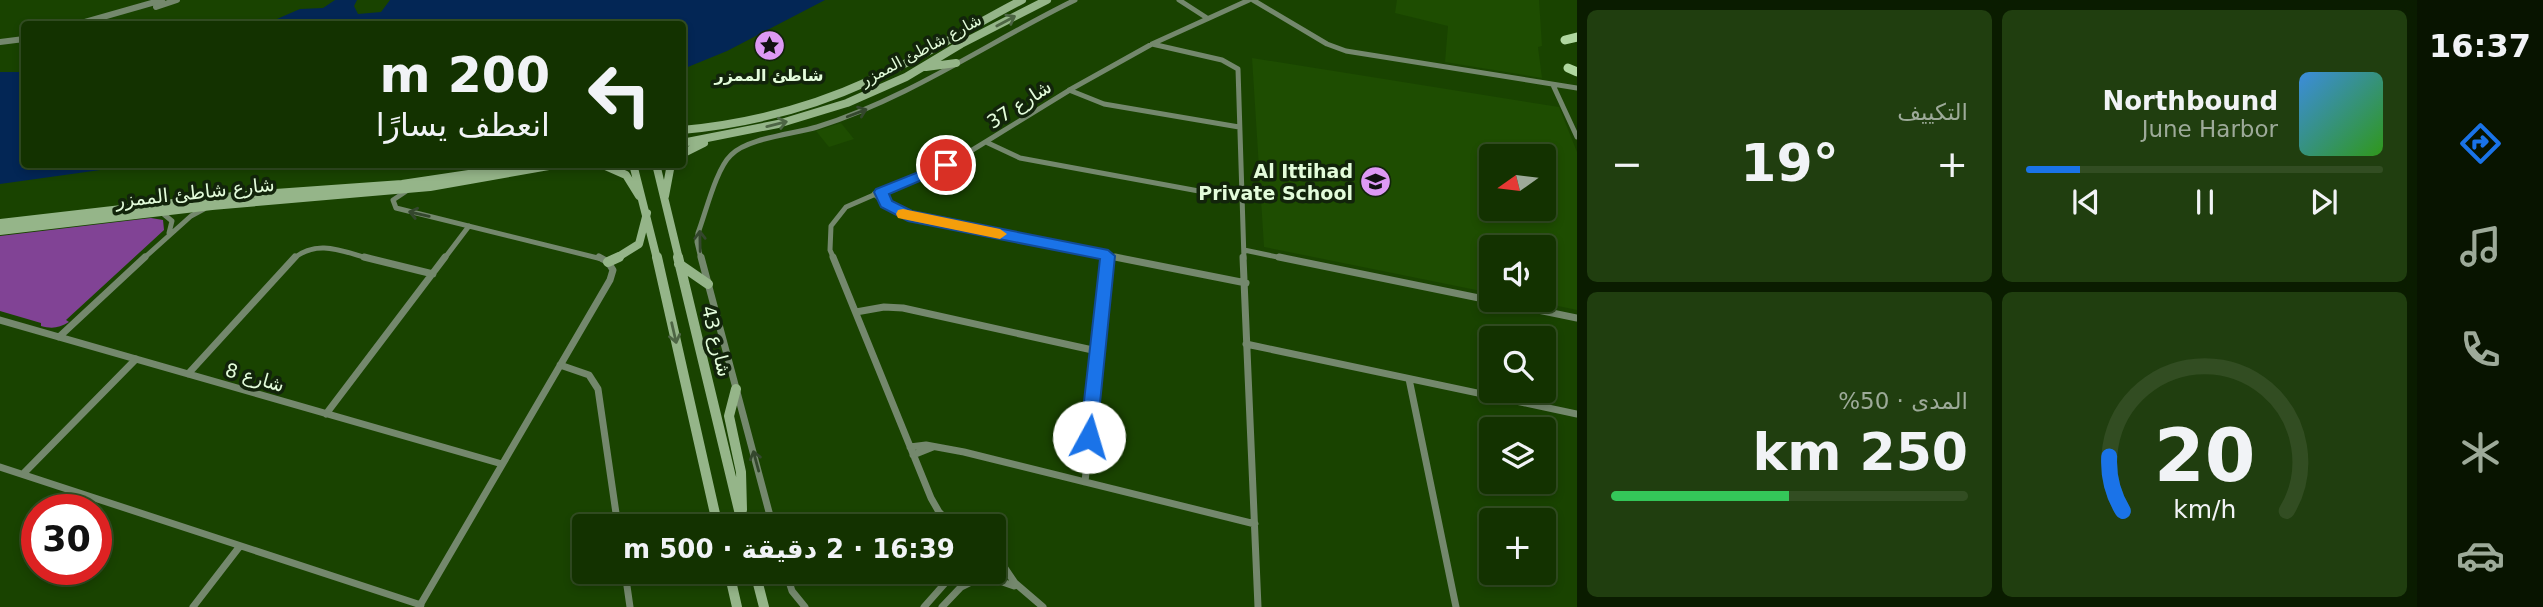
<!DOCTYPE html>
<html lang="ar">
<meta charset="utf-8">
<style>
:root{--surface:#133200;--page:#203e0f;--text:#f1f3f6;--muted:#9daa99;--line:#324d22;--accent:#1a73e8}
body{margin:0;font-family:"DejaVu Sans","Noto Naskh Arabic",sans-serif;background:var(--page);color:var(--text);direction:rtl;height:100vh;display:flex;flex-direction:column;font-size:26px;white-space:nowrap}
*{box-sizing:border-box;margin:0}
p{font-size:23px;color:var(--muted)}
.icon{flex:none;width:38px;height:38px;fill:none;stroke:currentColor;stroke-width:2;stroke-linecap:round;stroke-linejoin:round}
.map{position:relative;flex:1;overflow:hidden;direction:ltr}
.sheet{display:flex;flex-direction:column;gap:10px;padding:10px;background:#0a1c00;width:840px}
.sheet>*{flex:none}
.banner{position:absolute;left:21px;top:21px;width:665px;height:147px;border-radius:7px;box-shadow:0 4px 10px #0003,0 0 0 2px var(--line);direction:rtl;background:#133200;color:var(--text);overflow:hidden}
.needle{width:46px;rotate:256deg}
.fabs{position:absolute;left:1479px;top:144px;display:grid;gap:14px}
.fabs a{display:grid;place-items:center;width:77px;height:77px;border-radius:7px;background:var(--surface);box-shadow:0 4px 10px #0003,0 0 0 2px var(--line);font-size:35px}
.speed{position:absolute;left:21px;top:494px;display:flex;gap:14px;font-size:35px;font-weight:700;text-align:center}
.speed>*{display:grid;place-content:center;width:91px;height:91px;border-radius:50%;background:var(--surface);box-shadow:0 4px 10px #0003,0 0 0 2px var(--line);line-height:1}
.speed .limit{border:10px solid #d22;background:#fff;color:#111}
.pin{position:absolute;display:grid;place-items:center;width:60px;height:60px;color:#fff;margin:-30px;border:4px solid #fff;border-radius:50%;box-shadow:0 2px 7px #0007}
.me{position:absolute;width:77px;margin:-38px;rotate:6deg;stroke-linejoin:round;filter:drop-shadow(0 0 5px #0008)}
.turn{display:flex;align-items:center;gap:24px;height:147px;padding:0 21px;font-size:32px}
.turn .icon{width:91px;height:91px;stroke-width:2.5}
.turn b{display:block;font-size:49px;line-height:60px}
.big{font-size:52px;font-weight:600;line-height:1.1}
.sheet .tile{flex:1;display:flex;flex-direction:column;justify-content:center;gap:10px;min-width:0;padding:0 24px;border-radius:10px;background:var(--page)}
.sheet .dial{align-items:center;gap:0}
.dial svg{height:182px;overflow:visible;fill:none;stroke:var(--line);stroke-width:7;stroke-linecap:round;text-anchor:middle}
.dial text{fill:var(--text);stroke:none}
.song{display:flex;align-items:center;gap:21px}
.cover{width:84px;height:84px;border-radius:10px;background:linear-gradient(135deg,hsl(210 70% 55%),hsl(110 70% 35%))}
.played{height:7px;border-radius:4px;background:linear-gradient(90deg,var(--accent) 15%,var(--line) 15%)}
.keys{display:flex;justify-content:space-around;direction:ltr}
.heat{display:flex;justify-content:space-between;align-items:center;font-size:38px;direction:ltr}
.charge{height:10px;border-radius:5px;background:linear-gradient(90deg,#34c759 50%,var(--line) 0)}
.sheet .tiles{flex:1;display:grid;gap:10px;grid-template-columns:repeat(2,1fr)}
.trip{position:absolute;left:572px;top:514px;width:434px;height:70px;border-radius:7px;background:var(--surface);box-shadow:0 4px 10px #0003,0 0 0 2px var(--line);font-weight:600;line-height:70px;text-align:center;direction:rtl}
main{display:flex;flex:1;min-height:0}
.dock{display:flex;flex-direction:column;width:126px;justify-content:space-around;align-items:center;background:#081400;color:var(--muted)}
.dock .icon{width:49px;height:49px}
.dock .selected{color:var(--accent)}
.dock b{font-size:32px;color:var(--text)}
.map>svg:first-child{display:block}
</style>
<main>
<nav class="dock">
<b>16:37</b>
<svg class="icon selected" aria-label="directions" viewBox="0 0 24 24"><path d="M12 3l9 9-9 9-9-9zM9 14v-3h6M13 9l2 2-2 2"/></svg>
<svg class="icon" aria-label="music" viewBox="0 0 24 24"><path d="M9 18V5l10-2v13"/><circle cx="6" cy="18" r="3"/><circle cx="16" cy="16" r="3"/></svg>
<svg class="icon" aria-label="phone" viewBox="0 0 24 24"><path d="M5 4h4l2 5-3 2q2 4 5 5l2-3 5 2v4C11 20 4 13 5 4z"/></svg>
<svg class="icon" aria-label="climate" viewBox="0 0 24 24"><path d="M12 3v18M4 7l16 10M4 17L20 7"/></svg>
<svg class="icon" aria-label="car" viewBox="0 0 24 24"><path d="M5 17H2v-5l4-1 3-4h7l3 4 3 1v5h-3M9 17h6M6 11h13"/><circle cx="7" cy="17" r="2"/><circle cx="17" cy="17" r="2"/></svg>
</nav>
<section class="sheet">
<div class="tiles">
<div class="tile">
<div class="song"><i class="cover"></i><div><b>Northbound</b><p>June Harbor</p></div></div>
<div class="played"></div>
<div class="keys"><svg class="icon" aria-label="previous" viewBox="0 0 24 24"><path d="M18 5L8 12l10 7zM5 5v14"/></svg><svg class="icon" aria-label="pause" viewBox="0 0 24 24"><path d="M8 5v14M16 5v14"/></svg><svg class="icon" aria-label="next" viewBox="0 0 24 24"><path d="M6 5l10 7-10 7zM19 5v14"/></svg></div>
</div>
<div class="tile"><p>التكييف</p>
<div class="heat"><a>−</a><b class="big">19°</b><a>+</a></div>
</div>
<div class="tile dial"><svg viewBox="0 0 100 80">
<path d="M14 69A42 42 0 1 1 86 69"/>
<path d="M14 69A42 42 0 0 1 8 45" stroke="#1a73e8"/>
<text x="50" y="56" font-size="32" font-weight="700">20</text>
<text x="50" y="72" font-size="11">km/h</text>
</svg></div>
<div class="tile"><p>المدى · 50%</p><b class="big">250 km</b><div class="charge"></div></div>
</div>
</section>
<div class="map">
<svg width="1577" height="607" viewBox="0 0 1577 607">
<rect width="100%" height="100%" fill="#194300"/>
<path fill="#1e4d01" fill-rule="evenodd" d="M1397,0H1539L1542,46L1538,47L1542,78L1445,62L1448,26L1395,13Z
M1252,58L1559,107L1577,152V310L1525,299H1544V247H1491V293L1264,247ZM1491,156H1544V208H1491Z
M841,123L854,139L829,147L816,131Z"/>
<path fill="#814395" d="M151,218L163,220L164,230L66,320L69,322C59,328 52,329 41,326V323L0,311V236Z"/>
<path fill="#032655" d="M335,0H357L354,6L358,14L381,12L390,0H825L727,51L683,69L682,24H251L270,22L300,9L323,8Z
M0,72H24V164L136,165L0,184Z"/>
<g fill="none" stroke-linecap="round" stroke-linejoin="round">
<path stroke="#74886d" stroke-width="5" d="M1179,0L1207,18
M1253,0L1327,44L1346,51L1577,88
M1152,44L1222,60L1238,69L1244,259
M1553,85L1577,137
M1069,90L1104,104L1239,127
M988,143L1020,158L1242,199
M408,190L393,200L396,208L602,259
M874,194L893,209L908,216L1124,259
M161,212L172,221L169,233
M1244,250L1287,259
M143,259L191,216L204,209
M293,259C317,238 344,252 371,259
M444,259L469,226
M701,259L697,242L698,233C706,212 716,169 731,155C747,138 794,134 817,127C909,98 989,42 1075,0
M834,259L830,250L831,226L846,207L961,157L1073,88L1152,44L1249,0
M1108,259V256"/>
<path stroke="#74886d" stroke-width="7" d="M364,257L433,274
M701,257L773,527
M833,257L931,498L939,512L954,527
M1115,257L1246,283
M1243,257L1258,607
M1279,257L1577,318
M856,312L884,307L903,308L1097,351
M0,320L502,464
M59,337L145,257
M1246,344L1577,414
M560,365L589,375L598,389L618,527
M188,374L295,257
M1409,379L1456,607
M326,414L445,257
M910,447L926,445L964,452L1255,524
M913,455L933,447
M0,467L421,605
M23,474L136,359
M1085,482L1108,257
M998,558L1015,583L1043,607
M625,572L630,607
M786,572L792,591L805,607
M969,572L981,577L995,572L998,563L994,550
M988,577L1014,586
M193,607L240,546
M419,607L610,280L613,270L608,262L599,257
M924,607L955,572
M942,607L961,587L981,577"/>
<path stroke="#74886d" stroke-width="6" d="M156,7L177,0
M78,24L162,0
M0,42L24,39"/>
<path stroke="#95b589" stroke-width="8" d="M926,67L956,63
M682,130C747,124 810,108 869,81C922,58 971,26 1022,0
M682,143L778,124L847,103L906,77L961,44L1047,0
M682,154L704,143
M601,164L626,175L639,196
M633,164L657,259
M656,164L679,259
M665,196L671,164
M0,223L234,196L402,184L529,165
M0,231L212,206L430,187L560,164
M615,259L639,244L647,213"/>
<path stroke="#95b589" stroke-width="10" d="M657,257L718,527
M678,257L743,527
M608,262L619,257
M679,264L708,284
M736,389L729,416L741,472L742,510
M729,572L737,607
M755,572L764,607"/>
<path stroke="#afd79f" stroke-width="9" d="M1565,40L1577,37
M1568,68L1577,72"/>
</g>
<defs><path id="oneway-shaft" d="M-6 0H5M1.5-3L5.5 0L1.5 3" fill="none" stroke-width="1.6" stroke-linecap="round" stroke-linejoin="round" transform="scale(1.75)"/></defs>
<g stroke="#4d6544">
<use href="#oneway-shaft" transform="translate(1006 21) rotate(-28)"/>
<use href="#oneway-shaft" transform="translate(777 124) rotate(-14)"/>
<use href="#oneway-shaft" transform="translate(674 333) rotate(77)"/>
</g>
<g stroke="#34472d">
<use href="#oneway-shaft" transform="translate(857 113) rotate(-21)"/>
<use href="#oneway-shaft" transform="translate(419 214) rotate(-167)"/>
<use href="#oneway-shaft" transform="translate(700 241) rotate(-91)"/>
<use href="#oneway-shaft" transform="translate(756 461) rotate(-105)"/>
</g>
<path fill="#1a73e8" stroke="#114b97" stroke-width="2" d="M946,161L950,162V168L889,194L892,201L912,211L1108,250L1115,256L1096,442L1089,445L1083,442L1080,437L1100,259L908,221L881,207L874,192L876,189Z"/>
<path fill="#f59e0b" d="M903,209L1000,229L1007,234L1000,239L898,218L896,214L898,210Z"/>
<defs>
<symbol id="sight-disc" viewBox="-11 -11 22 22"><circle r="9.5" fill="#dd99f4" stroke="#12240b"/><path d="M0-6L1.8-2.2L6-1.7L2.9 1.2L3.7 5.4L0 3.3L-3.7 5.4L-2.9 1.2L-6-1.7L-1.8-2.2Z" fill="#111"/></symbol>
<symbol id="school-disc" viewBox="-11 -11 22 22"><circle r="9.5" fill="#dd99f4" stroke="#12240b"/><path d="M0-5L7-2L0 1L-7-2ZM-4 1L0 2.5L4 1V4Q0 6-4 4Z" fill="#111"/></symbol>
</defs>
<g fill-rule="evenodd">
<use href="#sight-disc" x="752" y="28" width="35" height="35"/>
<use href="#school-disc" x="1358" y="164" width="35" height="35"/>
</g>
<g text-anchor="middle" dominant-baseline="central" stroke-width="7" stroke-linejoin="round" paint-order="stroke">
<g font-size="16" fill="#e3fcdb" stroke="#12240b">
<text transform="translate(921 50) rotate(-28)">شارع شاطئ الممزر</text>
</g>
<g font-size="16" font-weight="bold" fill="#e3fcdb" stroke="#12240b">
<text x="769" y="75">شاطئ الممزر</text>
</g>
<g font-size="19" fill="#e3fcdb" stroke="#12240b">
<text transform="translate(1019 104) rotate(-33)">شارع 37</text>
<text transform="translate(195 192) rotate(-6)">شارع شاطئ الممزر</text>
<text transform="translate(717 341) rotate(76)">شارع 43</text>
<text transform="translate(255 377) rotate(16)">شارع 8</text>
</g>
<g font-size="19" font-weight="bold" fill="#e3fcdb" stroke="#12240b" text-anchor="end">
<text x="1353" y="171">Al Ittihad<tspan x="1353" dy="22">Private School</tspan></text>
</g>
</g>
</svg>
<div class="fabs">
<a><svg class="needle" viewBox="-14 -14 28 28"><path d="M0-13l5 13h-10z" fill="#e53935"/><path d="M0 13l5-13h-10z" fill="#9daa99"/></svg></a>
<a><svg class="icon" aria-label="sound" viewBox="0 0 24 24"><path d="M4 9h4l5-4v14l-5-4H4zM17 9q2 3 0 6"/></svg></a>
<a><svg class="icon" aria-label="search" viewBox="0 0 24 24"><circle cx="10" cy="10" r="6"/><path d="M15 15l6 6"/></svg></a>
<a><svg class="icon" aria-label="layers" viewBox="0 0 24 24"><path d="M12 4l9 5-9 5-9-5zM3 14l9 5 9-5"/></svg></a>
<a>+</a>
</div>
<div class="speed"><div class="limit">30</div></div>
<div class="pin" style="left:946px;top:165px;background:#d93025"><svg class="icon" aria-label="arrive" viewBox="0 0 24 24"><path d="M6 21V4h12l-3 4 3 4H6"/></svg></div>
<svg class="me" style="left:1089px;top:437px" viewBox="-20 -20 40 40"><circle r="19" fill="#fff"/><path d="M0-13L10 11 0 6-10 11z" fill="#1a73e8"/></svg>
<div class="trip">16:39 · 2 دقيقة · 500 m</div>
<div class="banner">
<div class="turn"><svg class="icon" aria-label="left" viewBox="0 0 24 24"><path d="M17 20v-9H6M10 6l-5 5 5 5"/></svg><div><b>200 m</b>انعطف يسارًا</div></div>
</div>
</div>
</main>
